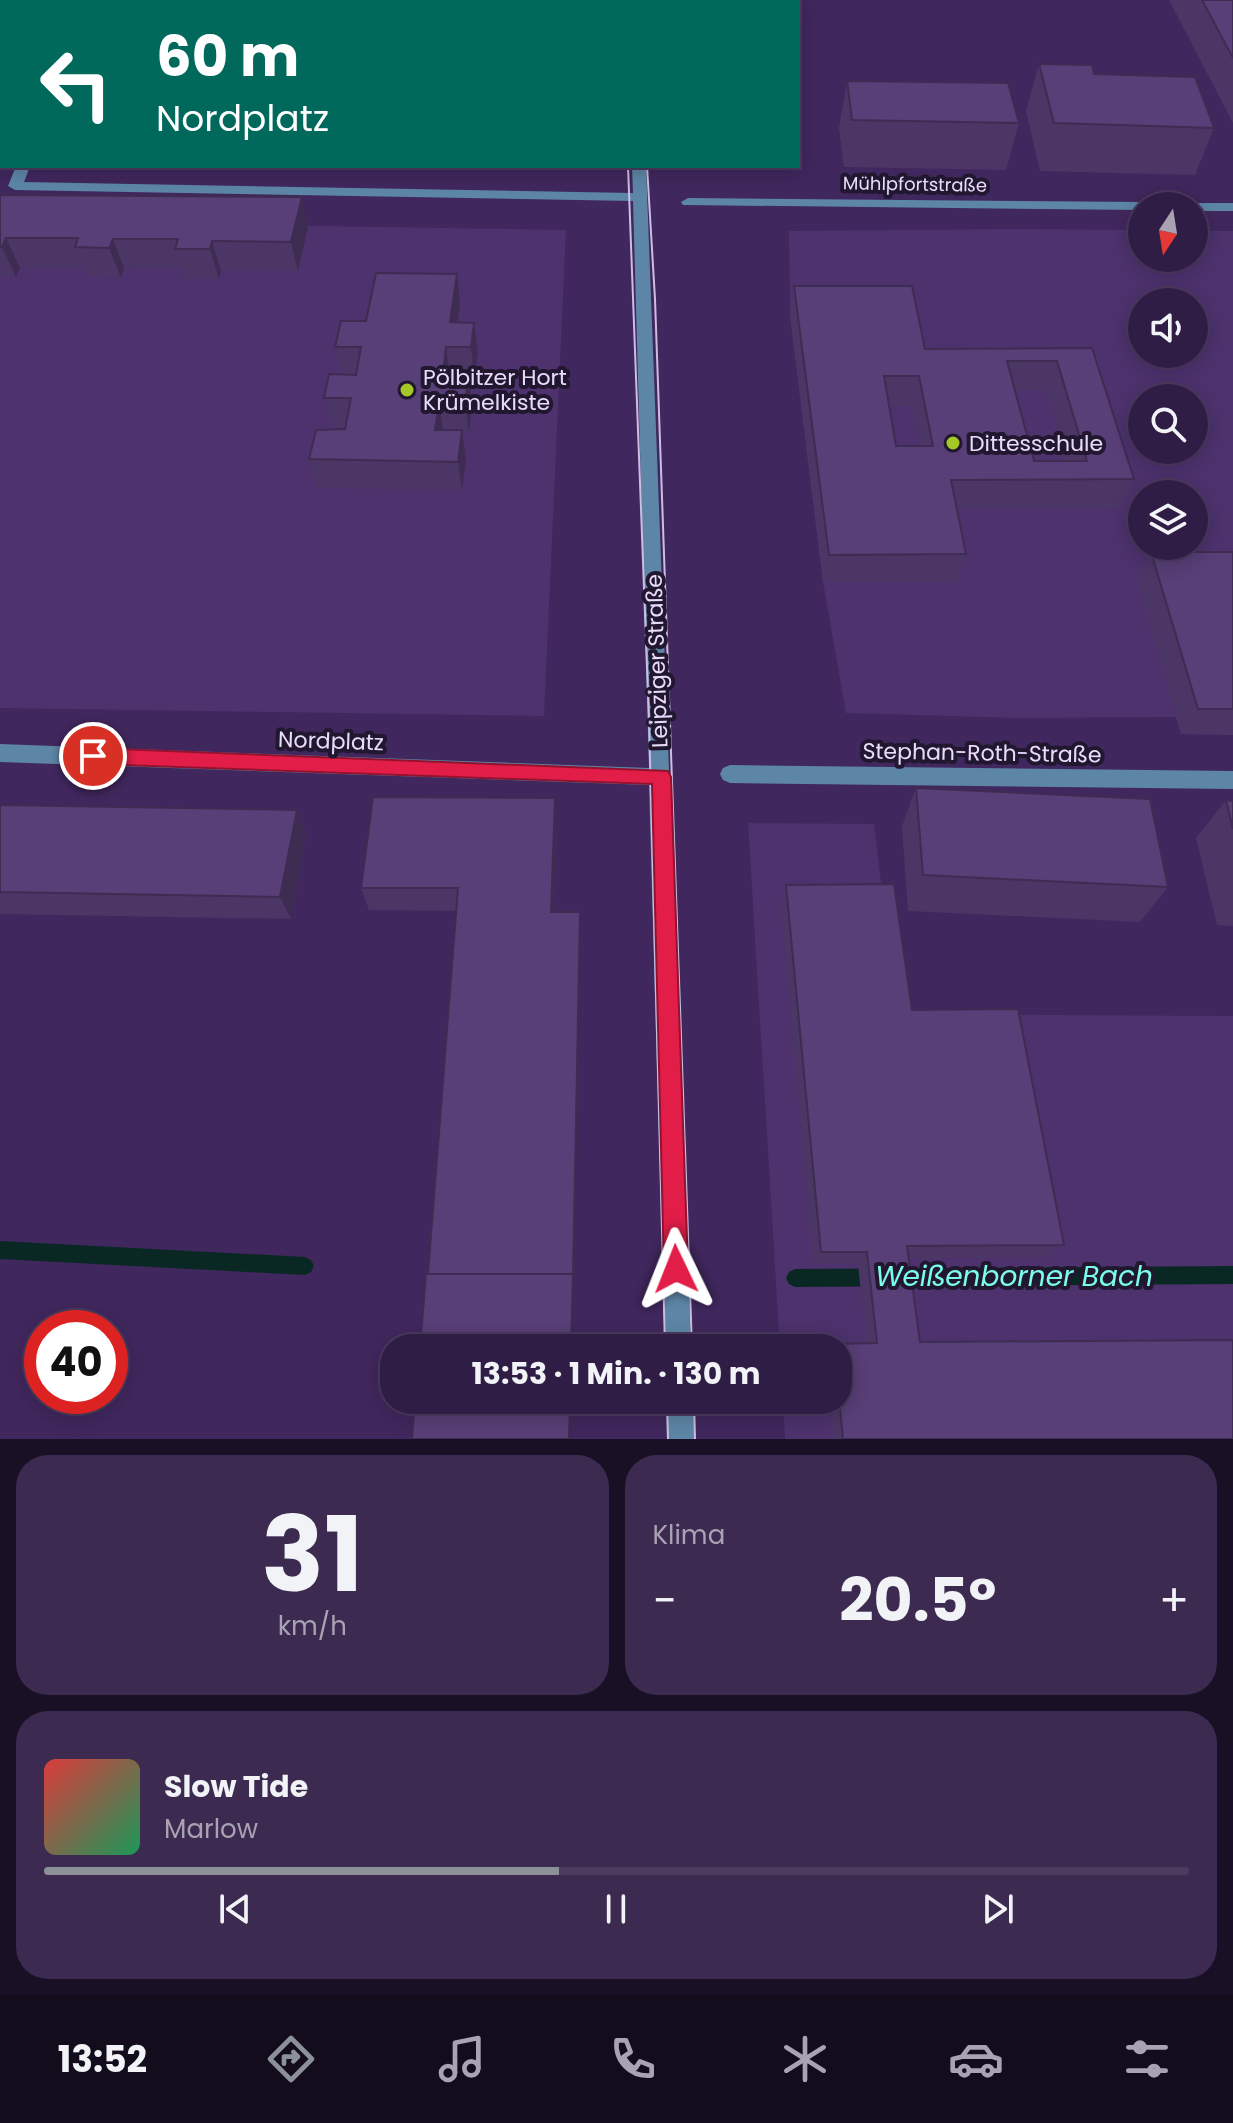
<!DOCTYPE html>
<html lang="de">
<meta charset="utf-8">
<style>
:root{--surface:#301d46;--page:#3c2a51;--text:#f1f3f6;--muted:#a8a2b3;--line:#4b3b5f;--accent:#8c9099}
body{margin:0;font-family:Poppins,sans-serif;background:var(--page);color:var(--text);height:100vh;display:flex;flex-direction:column;font-size:30px;white-space:nowrap}
*{box-sizing:border-box;margin:0}
p{font-size:26px;color:var(--muted)}
.icon{flex:none;width:44px;height:44px;fill:none;stroke:currentColor;stroke-width:2;stroke-linecap:round;stroke-linejoin:round}
.map{position:relative;height:1439px;overflow:hidden}
.drawer{display:flex;flex-direction:column;gap:16px;padding:16px;background:#1a1026;flex:1}
.drawer>*{flex:none}
.banner{position:absolute;left:0px;top:0px;width:800px;height:168px;box-shadow:0 4px 20px #0003,0 0 0 2px var(--line);background:#00695c;color:#fff;overflow:hidden}
.needle{width:52px;rotate:192deg}
.controls{position:absolute;left:1128px;top:192px;display:grid;gap:16px}
.controls a{display:grid;place-items:center;width:80px;height:80px;border-radius:50%;background:var(--surface);box-shadow:0 4px 20px #0003,0 0 0 2px var(--line);font-size:40px}
.speed{position:absolute;left:24px;top:1310px;display:flex;gap:16px;font-size:40px;font-weight:700;text-align:center}
.speed>*{display:grid;place-content:center;width:104px;height:104px;border-radius:50%;background:var(--surface);box-shadow:0 4px 20px #0003,0 0 0 2px var(--line);line-height:1}
.speed .limit{border:12px solid #d22;background:#fff;color:#111}
.pin{position:absolute;display:grid;place-items:center;width:68px;height:68px;color:#fff;margin:-34px;border:4px solid #fff;border-radius:50%;box-shadow:0 2px 8px #0007}
.me{position:absolute;width:88px;margin:-44px;rotate:358deg;stroke-linejoin:round;filter:drop-shadow(0 0 6px #0008)}
.turn{display:flex;align-items:center;gap:28px;height:168px;padding:0 24px;font-size:36px}
.turn .icon{width:104px;height:104px;stroke-width:2.5}
.turn b{display:block;font-size:56px;line-height:68px}
.big{font-size:60px;font-weight:700;line-height:1.1}
.drawer .card{flex:1;display:flex;flex-direction:column;justify-content:center;gap:12px;min-width:0;padding:0 28px;border-radius:32px;background:var(--page)}
.drawer .dial{align-items:center;gap:0}
.dial b{font-size:104px;line-height:1}
.song{display:flex;align-items:center;gap:24px}
.cover{width:96px;height:96px;border-radius:12px;background:linear-gradient(135deg,hsl(0 70% 55%),hsl(150 70% 35%))}
.played{height:8px;border-radius:4px;background:linear-gradient(90deg,var(--accent) 45%,var(--line) 45%)}
.keys{display:flex;justify-content:space-around;direction:ltr}
.heat{display:flex;justify-content:space-between;align-items:center;font-size:44px;direction:ltr}
.drawer .tiles{flex:1;display:grid;gap:16px;grid-template-columns:1fr 1fr}
.card:last-child{grid-column:span 2}
.trip{position:absolute;left:380px;top:1334px;width:472px;height:80px;border-radius:32px;background:var(--surface);box-shadow:0 4px 20px #0003,0 0 0 2px var(--line);font-weight:700;line-height:80px;text-align:center}
.menu{display:flex;height:128px;justify-content:space-around;align-items:center;background:#130c1c;color:var(--muted)}
.menu .icon{width:56px;height:56px}
.menu .current{color:var(--accent)}
.menu b{font-size:36px;color:var(--text)}
.map>svg:first-child{display:block}
</style>
<div class="map">
<svg width="1233" height="1439" viewBox="0 0 1233 1439">
<rect width="100%" height="100%" fill="#40275d"/>
<path fill="#4d326d" fill-rule="evenodd" d="M0,221L566,230L544,716L0,708Z
M1013,229L1142,230V258H1194V231H1233V735L1181,734L1176,717L1019,718L846,713L823,582L790,316L789,231ZM1142,302H1194V354H1142ZM1142,398H1194V450H1142ZM1142,494H1194V546H1142Z
M748,823L874,824L897,1014L1233,1016V1439H785L783,1400H838V1348H780Z"/>
<g fill="none" stroke-linecap="round" stroke-linejoin="round">
<path fill="#0a2823" fill-rule="evenodd" d="M0,1241L305,1257L311,1260L314,1266L311,1272L305,1275L0,1259Z
M1233,1266V1284L795,1287L789,1284L786,1278L789,1272L795,1269Z"/>
<path fill="#5d86a6" fill-rule="evenodd" d="M628,0H640V2H628Z
M16,166H30L24,182L633,193L632,166H646L691,1348H665L649,785L0,762V744L649,768L633,201L15,190L8,186Z
M688,198L1142,202L1149,206H1142V210L683,205L681,202Z
M1194,203H1233V211H1194V206H1187Z
M730,765L1233,771V789L730,783L723,780L720,774L723,768Z
M666,1400H694L695,1439H667Z"/>
<path stroke="#ccbee2" stroke-width="2" d="M628,166L649,720L665,1348
M647,166L655,299L692,1348
M667,1400L668,1439
M694,1400L695,1439"/>
</g>
<path fill="#4c3666" fill-rule="evenodd" d="M530,0H588V2H530Z
M1169,0H1233V123Z
M1039,64L1094,74L1214,128L1195,175L1040,171L1026,111Z
M847,81L1019,123L1006,170L844,167L839,128Z
M684,166H787L786,167L687,168Z
M0,195L308,227L298,271H221L219,279H185L182,269L124,268L121,278L87,276L83,268H20L16,277H0Z
M794,286L925,349L1092,348L1134,479L1121,508H957L966,554L957,582H823L790,316ZM1015,390H1047L1067,461H1034ZM889,406H912L920,446H896Z
M460,304L458,323H474L478,352L474,377H469L472,405L469,432H463L466,459L462,490L317,488L309,459L345,429L346,427H332L324,398L342,375L335,347L366,321Z
M1151,552H1233V735L1181,734L1137,580Z
M916,788L1168,887L1140,922L908,911L902,826Z
M1226,800L1233,801V926L1217,925L1196,838Z
M0,805L297,810L306,834L291,919L0,914Z
M557,822L554,912L581,934L428,1274L457,911L369,910L361,888Z
M786,885L912,1010L1064,1245L1047,1257L909,1259L920,1342L1233,1439H833L830,1400H838V1348H830L834,1344L866,1343L858,1264H813L781,907Z"/>
<path fill="#3e2c53" d="M0,0H25L24,2H2V46L0,50Z
M302,197L308,227L298,271L291,242Z
M6,238L20,268L16,277L2,247Z
M113,239L124,268L121,278L109,248Z
M212,241L221,271L219,279L210,249Z
M457,274L460,304L454,347L450,322Z
M474,323L478,352L474,377L471,347Z
M446,347L450,377L447,404L443,375Z
M469,375L472,405L469,432L465,403Z
M439,403L443,432L435,430Z
M462,430L466,459L462,490L458,462Z
M555,798L557,822L553,933L551,912Z
M297,810L306,834L291,919L280,897Z
M580,912L581,934L573,1348H571Z
M570,1400H572L571,1439H569Z"/>
<path fill="#583f77" stroke="#3e2c53" stroke-width="2" fill-rule="evenodd" d="M94,0H179L178,2H93Z
M667,0H734V2H667Z
M1202,0H1233V58Z
M1039,64L1092,65L1094,74L1195,77L1214,128L1054,123Z
M847,81L1008,83L1019,123L852,120Z
M0,195L302,197L291,242L212,241L210,249H175L178,239H113L109,248L75,247L78,238H6L2,247H0Z
M376,273L457,274L450,322L474,323L471,347H446L443,375H469L465,403H439L435,430H462L458,462L309,459L316,430L345,429L351,398H324L329,374L356,375L361,347H335L341,321H366Z
M794,286H912L925,349L1092,348L1134,479L951,480L966,554L829,555ZM1007,361H1057L1087,461H1034ZM884,376H919L933,446H896Z
M1151,552H1233V709H1198Z
M916,788L1150,799L1168,887L923,875Z
M373,797L555,798L551,912H580L573,1277V1274H428L458,888H361Z
M1226,800L1233,801V829Z
M0,805L297,810L280,897L0,892Z
M894,884L912,1010L1018,1009L1064,1245L907,1246L920,1342L1233,1340V1439H843L838,1387V1348H834V1344L877,1343L867,1252H821L786,885Z
M426,1274H573L571,1348H420Z
M415,1400H570L569,1439H412Z"/>
<path fill="#e11d48" stroke="#92132f" stroke-width="2" d="M93,748L668,771L671,777L688,1269L684,1277L676,1281L668,1277L664,1269L652,784L93,764L86,762L84,756L86,751Z"/>
<g fill="#a3c927" stroke="#21172f" stroke-width="3">
<circle cx="407" cy="390" r="8"/>
<circle cx="953" cy="443" r="8"/>
</g>
<g text-anchor="middle" dominant-baseline="central" stroke-width="8" stroke-linejoin="round" paint-order="stroke">
<g font-size="18" fill="#e8dbfc" stroke="#21172f">
<text transform="translate(915 184) rotate(1)">Mühlpfortstraße</text>
</g>
<g font-size="22" fill="#e8dbfc" stroke="#21172f" text-anchor="start">
<text x="423" y="377">Pölbitzer Hort<tspan x="423" dy="25">Krümelkiste</tspan></text>
<text x="969" y="443">Dittesschule</text>
</g>
<g font-size="22" fill="#e8dbfc" stroke="#21172f">
<text transform="translate(657 661) rotate(-92)">Leipziger Straße</text>
<text transform="translate(331 741) rotate(2)">Nordplatz</text>
<text transform="translate(982 753) rotate(1)">Stephan-Roth-Straße</text>
</g>
<g font-size="28" font-style="italic" fill="#7afdea" stroke="#21172f">
<text x="1014" y="1276">Weißenborner Bach</text>
</g>
</g>
</svg>
<div class="controls">
<a><svg class="needle" viewBox="-14 -14 28 28"><path d="M0-13l5 13h-10z" fill="#e53935"/><path d="M0 13l5-13h-10z" fill="#a8a2b3"/></svg></a>
<a><svg class="icon" aria-label="sound" viewBox="0 0 24 24"><path d="M4 9h4l5-4v14l-5-4H4zM17 9q2 3 0 6"/></svg></a>
<a><svg class="icon" aria-label="search" viewBox="0 0 24 24"><circle cx="10" cy="10" r="6"/><path d="M15 15l6 6"/></svg></a>
<a><svg class="icon" aria-label="layers" viewBox="0 0 24 24"><path d="M12 4l9 5-9 5-9-5zM3 14l9 5 9-5"/></svg></a>
</div>
<div class="speed"><div class="limit">40</div></div>
<div class="pin" style="left:93px;top:756px;background:#d93025"><svg class="icon" aria-label="arrive" viewBox="0 0 24 24"><path d="M6 21V4h12l-3 4 3 4H6"/></svg></div>
<svg class="me" style="left:676px;top:1269px" viewBox="-20 -20 40 40"><path d="M0-17L14 15 0 8-14 15z" fill="#e11d48" stroke="#fff" stroke-width="4"/></svg>
<div class="trip">13:53 · 1 Min. · 130 m</div>
<div class="banner">
<div class="turn"><svg class="icon" aria-label="left" viewBox="0 0 24 24"><path d="M17 20v-9H6M10 6l-5 5 5 5"/></svg><div><b>60 m</b>Nordplatz</div></div>
</div>
</div>
<section class="drawer">
<div class="tiles">
<div class="card dial"><b>31</b><p>km/h</p></div>
<div class="card"><p>Klima</p>
<div class="heat"><a>−</a><b class="big">20.5°</b><a>+</a></div>
</div>
<div class="card">
<div class="song"><i class="cover"></i><div><b>Slow Tide</b><p>Marlow</p></div></div>
<div class="played"></div>
<div class="keys"><svg class="icon" aria-label="previous" viewBox="0 0 24 24"><path d="M18 5L8 12l10 7zM5 5v14"/></svg><svg class="icon" aria-label="pause" viewBox="0 0 24 24"><path d="M8 5v14M16 5v14"/></svg><svg class="icon" aria-label="next" viewBox="0 0 24 24"><path d="M6 5l10 7-10 7zM19 5v14"/></svg></div>
</div>
</div>
</section>
<nav class="menu">
<b>13:52</b>
<svg class="icon current" aria-label="directions" viewBox="0 0 24 24"><path d="M12 3l9 9-9 9-9-9zM9 14v-3h6M13 9l2 2-2 2"/></svg>
<svg class="icon" aria-label="music" viewBox="0 0 24 24"><path d="M9 18V5l10-2v13"/><circle cx="6" cy="18" r="3"/><circle cx="16" cy="16" r="3"/></svg>
<svg class="icon" aria-label="phone" viewBox="0 0 24 24"><path d="M5 4h4l2 5-3 2q2 4 5 5l2-3 5 2v4C11 20 4 13 5 4z"/></svg>
<svg class="icon" aria-label="climate" viewBox="0 0 24 24"><path d="M12 3v18M4 7l16 10M4 17L20 7"/></svg>
<svg class="icon" aria-label="car" viewBox="0 0 24 24"><path d="M5 17H2v-5l4-1 3-4h7l3 4 3 1v5h-3M9 17h6M6 11h13"/><circle cx="7" cy="17" r="2"/><circle cx="17" cy="17" r="2"/></svg>
<svg class="icon" aria-label="filters" viewBox="0 0 24 24"><path d="M4 7h16M4 17h16"/><circle cx="9" cy="7" r="2"/><circle cx="15" cy="17" r="2"/></svg>
</nav>
